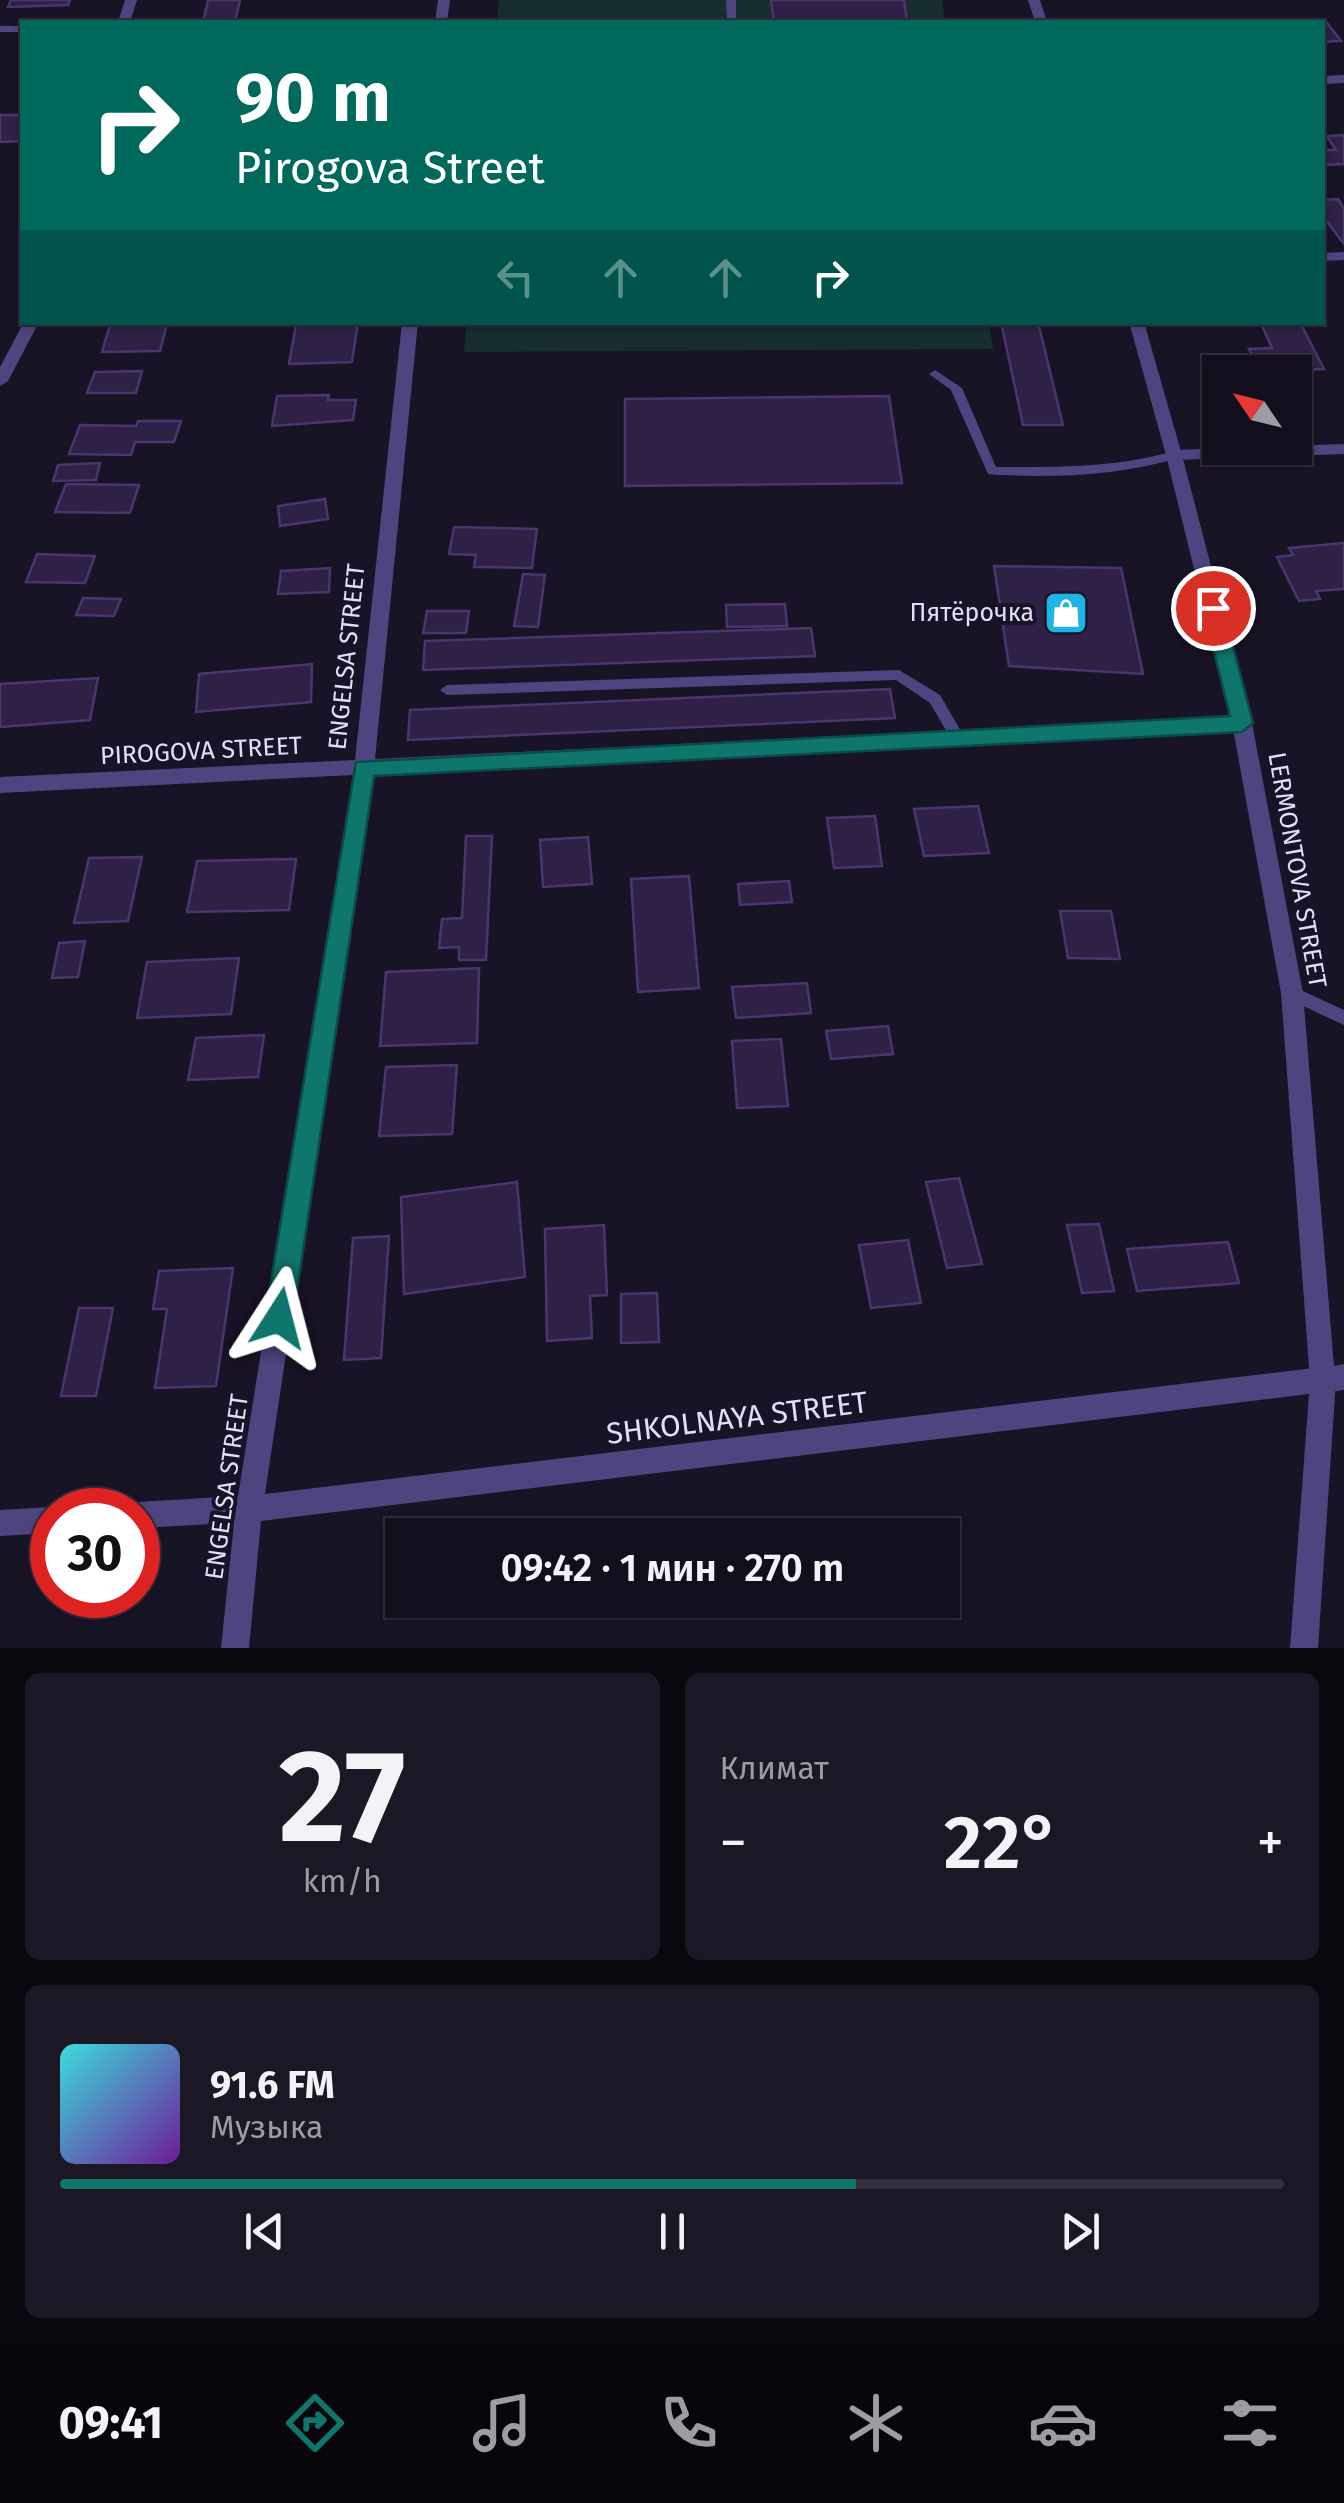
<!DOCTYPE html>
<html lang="ru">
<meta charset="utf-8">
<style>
:root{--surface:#130e1c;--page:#1c1725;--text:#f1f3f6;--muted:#9d9ca3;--line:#322e3b;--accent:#0f766e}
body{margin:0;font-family:"Fira Sans",sans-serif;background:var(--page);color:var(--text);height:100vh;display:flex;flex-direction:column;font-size:38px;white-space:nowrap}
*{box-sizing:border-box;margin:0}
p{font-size:32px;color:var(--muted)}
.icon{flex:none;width:55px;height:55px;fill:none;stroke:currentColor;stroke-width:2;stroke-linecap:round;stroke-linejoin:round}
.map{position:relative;height:1648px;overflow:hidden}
.sheet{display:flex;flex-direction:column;gap:25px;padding:25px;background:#0a080f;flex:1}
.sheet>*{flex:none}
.top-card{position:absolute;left:20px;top:20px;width:1305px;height:305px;border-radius:0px;box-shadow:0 2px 8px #0004,0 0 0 2px var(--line);background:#00695c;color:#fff;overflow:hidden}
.needle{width:65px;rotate:305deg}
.controls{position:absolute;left:1202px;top:355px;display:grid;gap:20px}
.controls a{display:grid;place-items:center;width:110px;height:110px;border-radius:0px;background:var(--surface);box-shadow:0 2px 8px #0004,0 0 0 2px var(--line);font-size:50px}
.speed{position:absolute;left:30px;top:1488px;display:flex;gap:20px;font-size:50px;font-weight:700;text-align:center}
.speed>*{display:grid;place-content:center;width:130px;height:130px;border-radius:50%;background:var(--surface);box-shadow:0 2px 8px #0004,0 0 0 2px var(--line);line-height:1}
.speed .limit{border:15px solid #d22;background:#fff;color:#111}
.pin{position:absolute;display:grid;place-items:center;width:85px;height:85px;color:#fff;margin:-42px;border:5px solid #fff;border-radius:50%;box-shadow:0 2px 10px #0007}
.me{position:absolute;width:110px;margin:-55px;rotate:9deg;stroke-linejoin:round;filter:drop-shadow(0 0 8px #0008)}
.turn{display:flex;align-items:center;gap:35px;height:210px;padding:0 50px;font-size:45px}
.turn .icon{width:130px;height:130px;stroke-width:2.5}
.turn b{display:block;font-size:70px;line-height:85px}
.lanes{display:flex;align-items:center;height:95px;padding:0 50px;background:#0003;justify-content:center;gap:50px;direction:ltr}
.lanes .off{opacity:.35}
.big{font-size:75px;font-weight:600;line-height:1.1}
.sheet .card{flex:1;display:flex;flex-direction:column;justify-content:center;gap:15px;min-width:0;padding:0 35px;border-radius:15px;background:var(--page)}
.sheet .dial{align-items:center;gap:0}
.dial b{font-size:130px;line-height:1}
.song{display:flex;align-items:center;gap:30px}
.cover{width:120px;height:120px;border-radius:15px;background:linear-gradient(135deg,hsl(180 70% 55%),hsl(280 70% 35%))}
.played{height:10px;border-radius:5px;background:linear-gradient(90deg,var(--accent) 65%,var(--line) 65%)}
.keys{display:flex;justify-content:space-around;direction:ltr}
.heat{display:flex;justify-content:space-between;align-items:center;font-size:55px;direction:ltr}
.sheet .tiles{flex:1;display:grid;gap:25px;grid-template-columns:1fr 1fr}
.card:last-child{grid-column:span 2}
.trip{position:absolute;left:385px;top:1518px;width:575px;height:100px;border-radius:0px;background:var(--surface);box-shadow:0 2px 8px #0004,0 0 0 2px var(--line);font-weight:600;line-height:100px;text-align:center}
.dock{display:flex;height:160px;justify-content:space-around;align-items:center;background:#08060b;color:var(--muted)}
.dock .icon{width:70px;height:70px}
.dock .on{color:var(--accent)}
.dock b{font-size:45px;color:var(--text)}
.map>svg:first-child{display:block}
</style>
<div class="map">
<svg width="1344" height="1648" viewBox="0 0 1344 1648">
<rect width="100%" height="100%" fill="#191326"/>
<path fill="#172d30" d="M499,0H942L945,22H497Z
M467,322L989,323L993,349L464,352Z"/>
<path fill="#2e2145" stroke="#49366e" stroke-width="2.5" d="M11,0H70L68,5L8,7Z
M208,0H240L235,22H203Z
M771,0H904L907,22H774Z
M1324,19L1341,41L1322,42V22L1290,21Z
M0,115H22V141L0,142Z
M1344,135V164L1322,165V150H1336L1327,136Z
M1338,199L1344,209V244L1322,215V200Z
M1001,322H1038L1063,425H1023Z
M358,323L352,362L289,364L296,325Z
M167,324L160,351L102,352L110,325Z
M1301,324L1324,369L1260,372L1249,349L1272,348L1262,326Z
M142,371L136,393H87L95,372Z
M329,395L328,400H356L353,420L272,426L277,396Z
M889,396L902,483L625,486V399Z
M138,421H181L174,442H135L131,455L69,454L80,425L136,426Z
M100,463L96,480L53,481L58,465Z
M66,484L139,485L130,513L55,512Z
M325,499L328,519L280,526L278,506Z
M454,527L537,529L532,568L474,567L476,555L449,554Z
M1344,543V589L1316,591L1320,599L1299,601L1277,557L1293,555L1289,548Z
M37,554L95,556L85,583L26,582Z
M994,566L1121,568L1143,674L1009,666Z
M330,568L329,592L278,594L281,571Z
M523,574L545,575L538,627L514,626Z
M83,598L121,599L114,616L76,615Z
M785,604L787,626L727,627L726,605Z
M427,611H469L466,633H423Z
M811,628L815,656L423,670L425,641Z
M312,664L311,702L196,712L199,674Z
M98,678L90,720L0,727V684Z
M890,689L895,718L408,740L410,710Z
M978,806L989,853L924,856L914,809Z
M875,816L882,866L834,868L827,818Z
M466,836H492L486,960H459V947L439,948L442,919L462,918Z
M588,837L592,884L543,887L540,840Z
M142,857L128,921L74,923L89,858Z
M296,859L289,910L187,912L197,861Z
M689,876L699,988L638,992L631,879Z
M789,881L792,902L740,905L738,884Z
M1060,911H1111L1120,959L1068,958Z
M85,941L78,977L52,978L59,943Z
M239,958L231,1014L137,1018L147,962Z
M479,968L477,1043L380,1046L386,972Z
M807,983L811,1013L736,1018L732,987Z
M888,1026L893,1054L831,1059L826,1031Z
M264,1035L258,1077L188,1080L196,1038Z
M781,1039L788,1106L737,1108L732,1041Z
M457,1065L452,1134L379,1136L386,1067Z
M959,1178L982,1264L947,1268L926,1182Z
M517,1182L525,1277L404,1294L401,1197Z
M1099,1224L1114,1291L1082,1293L1067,1225Z
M604,1225L607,1295L590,1296L592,1338L547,1341L545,1229Z
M389,1236L381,1358L344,1360L353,1238Z
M908,1240L921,1303L871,1308L859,1245Z
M1228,1242L1239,1283L1137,1291L1127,1249Z
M233,1268L216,1386L155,1388L167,1309H153L159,1271Z
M657,1293L659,1342L621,1343V1294Z
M79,1308H113L96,1396H61Z"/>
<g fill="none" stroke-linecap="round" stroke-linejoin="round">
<path fill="#4e4480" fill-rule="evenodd" d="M726,0H736V22H727Z
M0,26H22V32H0Z
M935,370L962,388L996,467C1057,467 1115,468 1174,451L1180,455L1178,458C1131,472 1085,476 1036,476C1020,475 1003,476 988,474L951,390L929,374Z
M899,670L940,695L966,740L964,744H954L930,703L896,680L447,695L440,690L447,685Z
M1292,986L1344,1010V1025L1286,998L1284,993L1286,988Z"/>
<path fill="#4e4480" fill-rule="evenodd" d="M125,0H137L130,22H118Z
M438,0H450L447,22H435Z
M1344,75V83L1322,84V76Z
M1344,252V260L1322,261V253Z
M24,322H39L8,381L0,386V367Z
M402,322H418L375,759L1242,716L1252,723L1242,730L373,774L265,1494L1323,1367L1332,1371L1336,1380L1318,1648H1290L1309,1394L261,1521L249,1648H221L234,1523L138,1528V1510H127L138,1502L238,1496L353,775L0,793V777L355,760Z
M1344,444V454L1174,460L1166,455L1174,450Z
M52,1507L60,1510H52V1533L0,1536V1510Z"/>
<path fill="#4e4480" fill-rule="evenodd" d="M1028,0H1040L1047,22H1035Z
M1129,322H1144L1182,455L1252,723L1303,993L1334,1366L1344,1364V1390L1323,1393L1314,1389L1310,1380L1281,993L1232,723L1166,455Z"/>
</g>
<path fill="#0f766e" stroke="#0a4d48" stroke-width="2.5" d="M1213,601L1223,608L1253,723L1242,732L374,776L293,1318L289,1328L279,1332L269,1328L265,1318L356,762L1230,716L1203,608Z"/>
<defs>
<symbol id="shop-square" viewBox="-11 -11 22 22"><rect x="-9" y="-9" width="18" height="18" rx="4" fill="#1fb4e4" stroke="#191326"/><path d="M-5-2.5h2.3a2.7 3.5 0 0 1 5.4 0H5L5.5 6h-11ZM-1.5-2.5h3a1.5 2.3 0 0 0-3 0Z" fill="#fff"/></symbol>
</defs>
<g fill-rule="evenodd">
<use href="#shop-square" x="1041" y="588" width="50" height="50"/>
</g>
<g text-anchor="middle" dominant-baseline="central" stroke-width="8" stroke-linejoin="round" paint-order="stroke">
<g font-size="25" fill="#e4dcfb" stroke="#191326" text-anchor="end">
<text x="1034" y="613">Пятёрочка</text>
</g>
<g font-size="25" fill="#e4dcfb" stroke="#191326">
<text transform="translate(347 657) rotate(-84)">ENGELSA STREET</text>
<text transform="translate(201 751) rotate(-3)">PIROGOVA STREET</text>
<text transform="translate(1297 870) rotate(80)">LERMONTOVA STREET</text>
<text transform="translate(227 1487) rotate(-82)">ENGELSA STREET</text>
</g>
<g font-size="30" fill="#e4dcfb" stroke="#191326">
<text transform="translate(737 1418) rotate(-7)">SHKOLNAYA STREET</text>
</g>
</g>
</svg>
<div class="controls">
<a><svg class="needle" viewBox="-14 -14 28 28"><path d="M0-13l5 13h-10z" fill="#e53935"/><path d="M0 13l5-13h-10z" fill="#9d9ca3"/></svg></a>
</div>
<div class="speed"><div class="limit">30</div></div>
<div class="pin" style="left:1213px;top:608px;background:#d93025"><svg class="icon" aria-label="arrive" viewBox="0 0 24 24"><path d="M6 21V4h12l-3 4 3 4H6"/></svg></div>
<svg class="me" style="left:279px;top:1318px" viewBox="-20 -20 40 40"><path d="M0-17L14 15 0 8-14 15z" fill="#0f766e" stroke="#fff" stroke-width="4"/></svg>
<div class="trip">09:42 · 1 мин · 270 m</div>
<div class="top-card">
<div class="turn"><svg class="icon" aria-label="right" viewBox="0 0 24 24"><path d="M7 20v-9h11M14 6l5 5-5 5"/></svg><div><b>90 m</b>Pirogova Street</div></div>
<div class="lanes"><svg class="icon off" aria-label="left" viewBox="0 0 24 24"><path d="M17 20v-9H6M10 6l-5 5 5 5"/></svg><svg class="icon off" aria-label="ahead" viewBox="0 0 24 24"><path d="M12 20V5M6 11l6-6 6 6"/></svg><svg class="icon off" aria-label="ahead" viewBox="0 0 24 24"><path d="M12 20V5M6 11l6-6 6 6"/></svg><svg class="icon" aria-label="right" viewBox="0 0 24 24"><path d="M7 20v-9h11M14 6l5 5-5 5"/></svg></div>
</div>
</div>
<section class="sheet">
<div class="tiles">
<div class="card dial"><b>27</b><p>km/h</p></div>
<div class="card"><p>Климат</p>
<div class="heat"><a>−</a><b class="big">22°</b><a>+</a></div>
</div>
<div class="card">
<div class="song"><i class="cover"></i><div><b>91.6 FM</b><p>Музыка</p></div></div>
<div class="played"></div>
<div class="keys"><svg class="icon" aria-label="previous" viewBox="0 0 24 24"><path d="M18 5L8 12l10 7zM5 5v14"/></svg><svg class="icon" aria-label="pause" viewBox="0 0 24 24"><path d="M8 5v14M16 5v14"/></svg><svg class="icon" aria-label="next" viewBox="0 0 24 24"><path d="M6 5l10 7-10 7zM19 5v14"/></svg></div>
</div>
</div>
</section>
<nav class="dock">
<b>09:41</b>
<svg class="icon on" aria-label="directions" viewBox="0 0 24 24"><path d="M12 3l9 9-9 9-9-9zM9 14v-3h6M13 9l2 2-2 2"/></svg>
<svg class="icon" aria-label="music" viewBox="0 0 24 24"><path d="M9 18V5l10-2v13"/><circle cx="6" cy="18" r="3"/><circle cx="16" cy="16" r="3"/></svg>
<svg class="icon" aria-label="phone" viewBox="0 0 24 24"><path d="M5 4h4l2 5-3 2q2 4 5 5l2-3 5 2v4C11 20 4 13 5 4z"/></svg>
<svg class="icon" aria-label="climate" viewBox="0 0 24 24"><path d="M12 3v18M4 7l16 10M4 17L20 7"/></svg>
<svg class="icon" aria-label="car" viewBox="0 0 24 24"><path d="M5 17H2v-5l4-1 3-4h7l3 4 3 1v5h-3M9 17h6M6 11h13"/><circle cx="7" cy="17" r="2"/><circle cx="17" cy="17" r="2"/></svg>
<svg class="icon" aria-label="filters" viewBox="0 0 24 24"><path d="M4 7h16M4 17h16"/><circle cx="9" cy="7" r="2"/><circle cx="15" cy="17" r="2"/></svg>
</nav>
